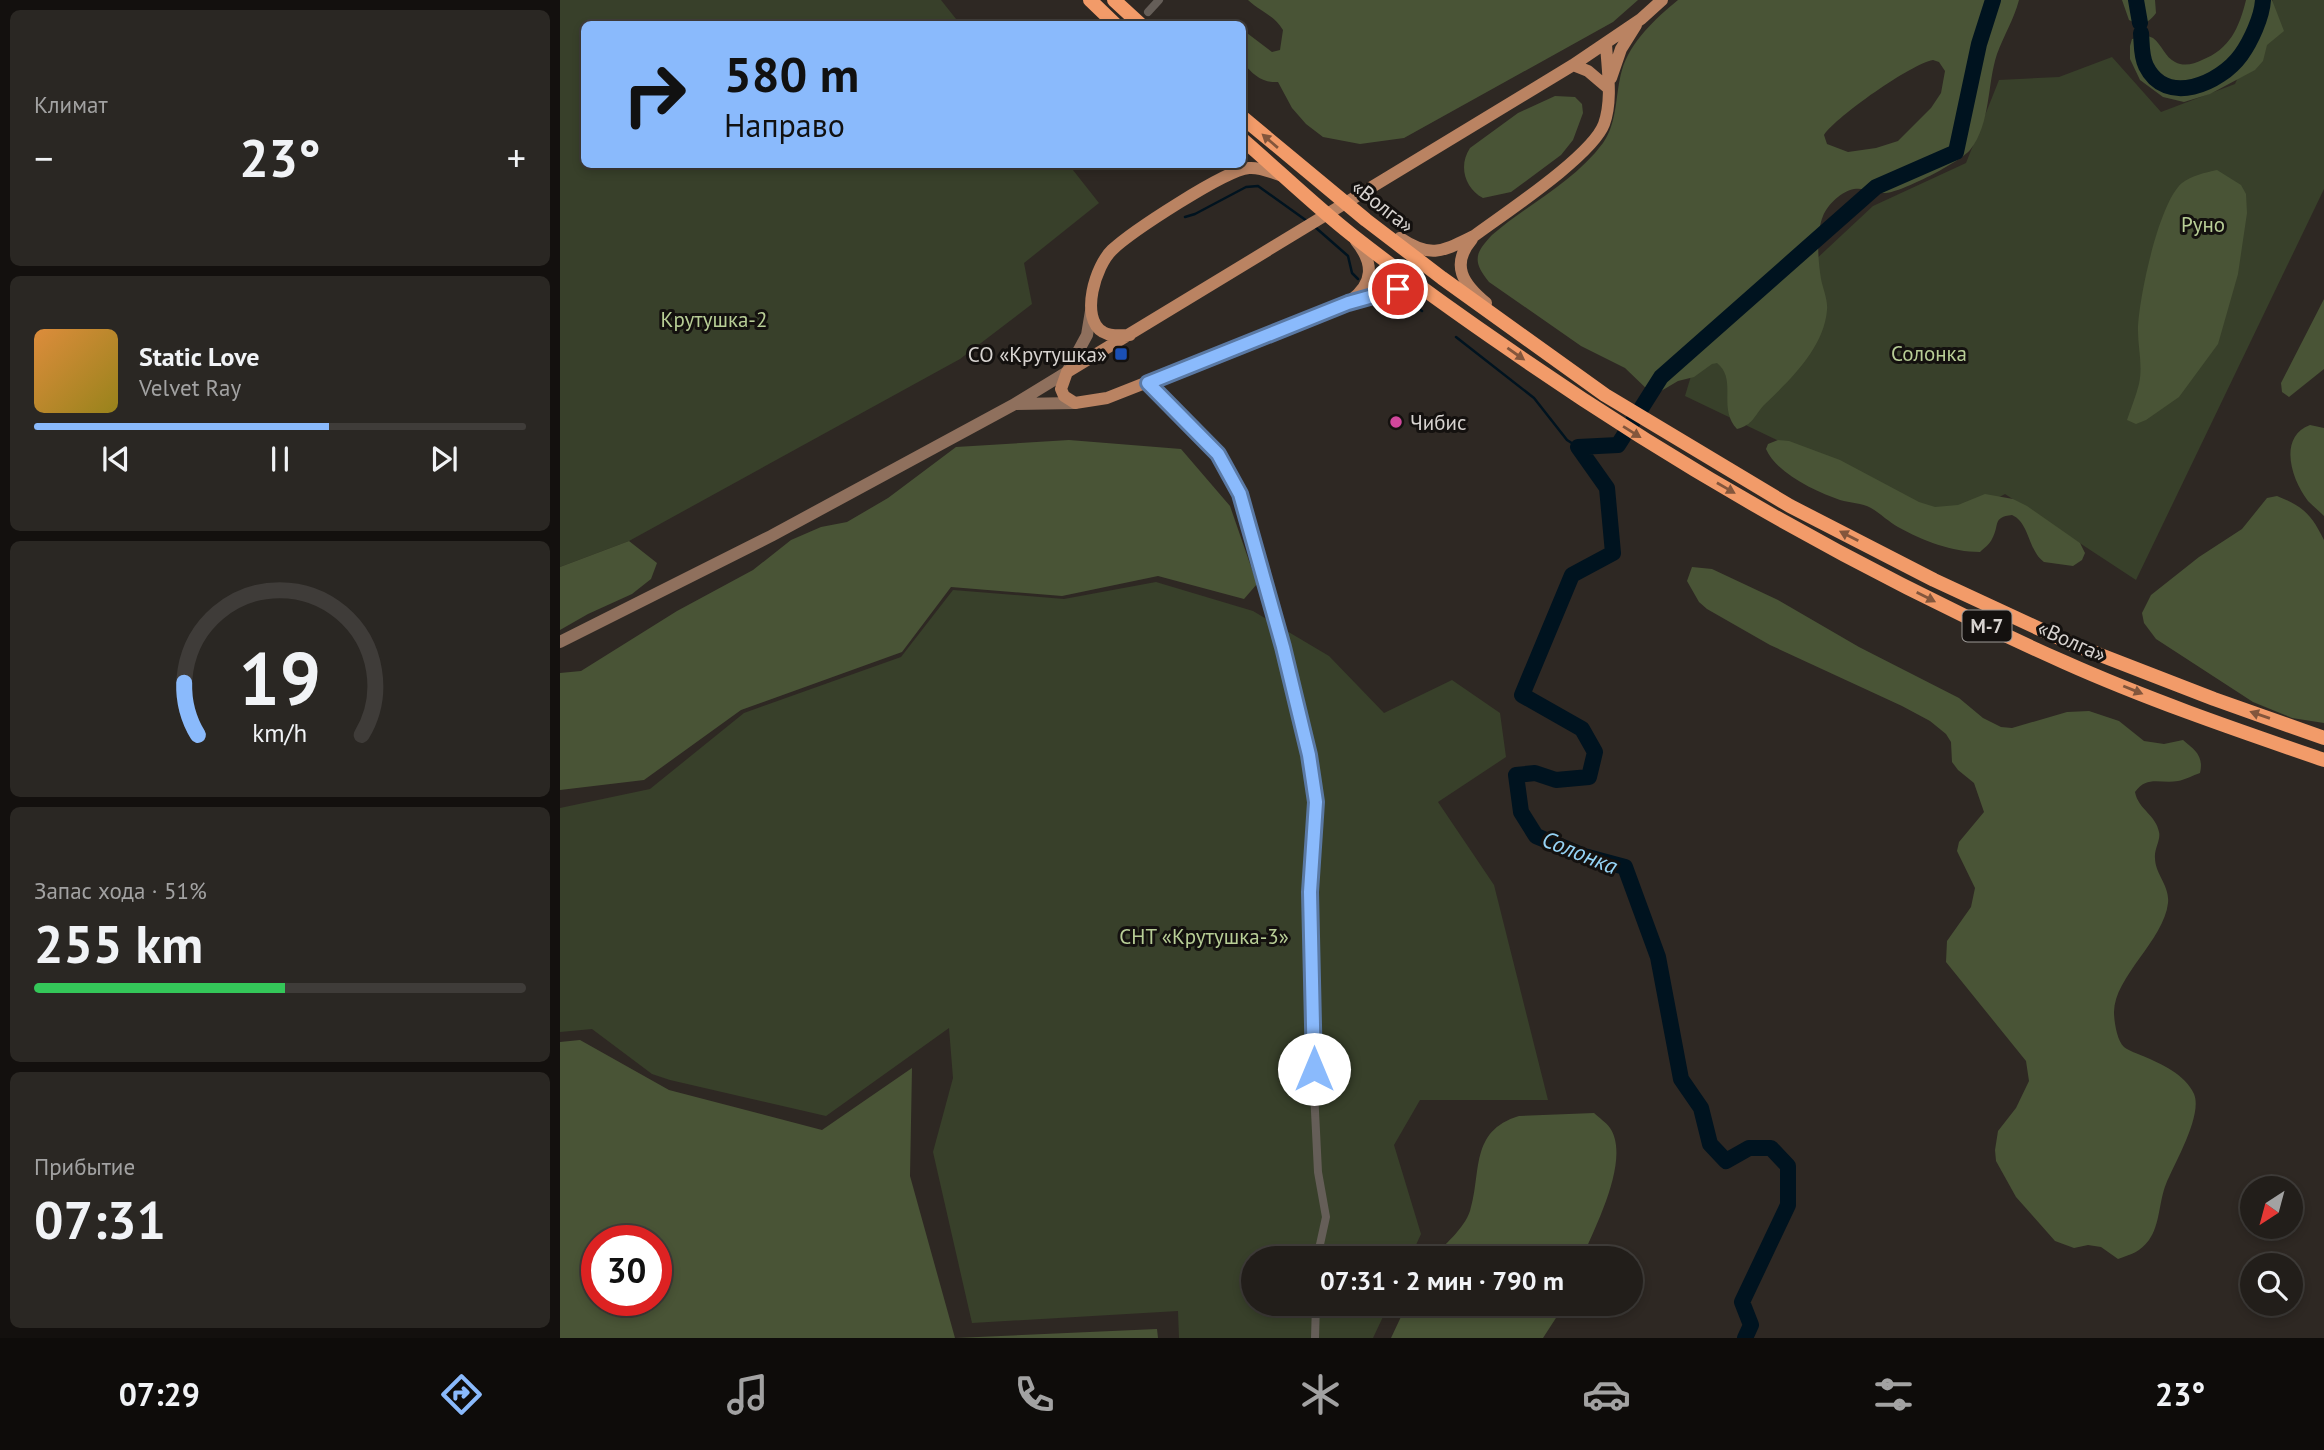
<!DOCTYPE html>
<html lang="ru">
<meta charset="utf-8">
<style>
:root{--surface:#221e1a;--page:#2a2723;--text:#f1f3f6;--muted:#a2a2a2;--line:#3f3c39;--accent:#8abafc}
body{margin:0;font-family:"PT Sans",sans-serif;background:var(--page);color:var(--text);height:100vh;display:flex;flex-direction:column;font-size:26px;white-space:nowrap}
*{box-sizing:border-box;margin:0}
p{font-size:23px;color:var(--muted)}
.icon{flex:none;width:38px;height:38px;fill:none;stroke:currentColor;stroke-width:2;stroke-linecap:round;stroke-linejoin:round}
.map{position:relative;flex:1;overflow:hidden}
.details{display:flex;flex-direction:column;gap:10px;padding:10px;background:#13100e;width:560px}
.details>*{flex:none}
.guide{position:absolute;left:21px;top:21px;width:665px;height:147px;border-radius:10px;box-shadow:0 4px 10px #0003,0 0 0 2px var(--line);background:#8abafc;color:#111;overflow:hidden}
.needle{width:46px;rotate:216deg}
.buttons{position:absolute;left:1680px;top:1176px;display:grid;gap:14px}
.buttons a{display:grid;place-items:center;width:63px;height:63px;border-radius:50%;background:var(--surface);box-shadow:0 4px 10px #0003,0 0 0 2px var(--line);font-size:35px}
.speed{position:absolute;left:21px;top:1225px;display:flex;gap:14px;font-size:35px;font-weight:700;text-align:center}
.speed>*{display:grid;place-content:center;width:91px;height:91px;border-radius:50%;background:var(--surface);box-shadow:0 4px 10px #0003,0 0 0 2px var(--line);line-height:1}
.speed .limit{border:10px solid #d22;background:#fff;color:#111}
.pin{position:absolute;display:grid;place-items:center;width:60px;height:60px;color:#fff;margin:-30px;border:4px solid #fff;border-radius:50%;box-shadow:0 2px 7px #0007}
.me{position:absolute;width:77px;margin:-38px;rotate:0deg;stroke-linejoin:round;filter:drop-shadow(0 0 5px #0008)}
.turn{display:flex;align-items:center;gap:24px;height:147px;padding:0 28px;font-size:32px}
.turn .icon{width:91px;height:91px;stroke-width:2.5}
.turn b{display:block;font-size:49px;line-height:60px}
.big{font-size:52px;font-weight:700;line-height:1.1}
.details .tile{flex:1;display:flex;flex-direction:column;justify-content:center;gap:10px;min-width:0;padding:0 24px;border-radius:10px;background:var(--page)}
.details .dial{align-items:center;gap:0}
.dial svg{height:182px;overflow:visible;fill:none;stroke:var(--line);stroke-width:7;stroke-linecap:round;text-anchor:middle}
.dial text{fill:var(--text);stroke:none}
.song{display:flex;align-items:center;gap:21px}
.cover{width:84px;height:84px;border-radius:10px;background:linear-gradient(135deg,hsl(30 70% 55%),hsl(50 70% 35%))}
.played{height:7px;border-radius:4px;background:linear-gradient(90deg,var(--accent) 60%,var(--line) 60%)}
.keys{display:flex;justify-content:space-around;direction:ltr}
.heat{display:flex;justify-content:space-between;align-items:center;font-size:38px;direction:ltr}
.charge{height:10px;border-radius:5px;background:linear-gradient(90deg,#34c759 51%,var(--line) 0)}
.trip{position:absolute;left:681px;top:1246px;width:402px;height:70px;border-radius:35px;background:var(--surface);box-shadow:0 4px 10px #0003,0 0 0 2px var(--line);font-weight:700;line-height:70px;text-align:center}
.menu{display:flex;height:112px;justify-content:space-around;align-items:center;background:#0e0c0a;color:var(--muted)}
.menu .icon{width:49px;height:49px}
.menu .current{color:var(--accent)}
.menu b{font-size:32px;color:var(--text)}
main{display:flex;flex:1;min-height:0}
.map>svg:first-child{display:block}
</style>
<main>
<section class="details">
<div class="tile"><p>Климат</p>
<div class="heat"><a>−</a><b class="big">23°</b><a>+</a></div>
</div>
<div class="tile">
<div class="song"><i class="cover"></i><div><b>Static Love</b><p>Velvet Ray</p></div></div>
<div class="played"></div>
<div class="keys"><svg class="icon" aria-label="previous" viewBox="0 0 24 24"><path d="M18 5L8 12l10 7zM5 5v14"/></svg><svg class="icon" aria-label="pause" viewBox="0 0 24 24"><path d="M8 5v14M16 5v14"/></svg><svg class="icon" aria-label="next" viewBox="0 0 24 24"><path d="M6 5l10 7-10 7zM19 5v14"/></svg></div>
</div>
<div class="tile dial"><svg viewBox="0 0 100 80">
<path d="M14 69A42 42 0 1 1 86 69"/>
<path d="M14 69A42 42 0 0 1 8 46" stroke="#8abafc"/>
<text x="50" y="56" font-size="32" font-weight="700">19</text>
<text x="50" y="72" font-size="11">km/h</text>
</svg></div>
<div class="tile"><p>Запас хода · 51%</p><b class="big">255 km</b><div class="charge"></div></div>
<div class="tile"><p>Прибытие</p><b class="big">07:31</b></div>
</section>
<div class="map">
<svg width="1764" height="1338" viewBox="0 0 1764 1338">
<rect width="100%" height="100%" fill="#2e2823"/>
<path fill="#38402a" d="M0,0H381L400,24H24V164L509,165L539,203L464,263L472,304L400,359L69,541L0,567Z
M1713,0H1764V189L1576,580L1445,494L1385,526L1238,450L1125,396L1131,376L1313,206L1406,163L1439,80L1499,77L1552,57L1601,112L1675,84Z
M596,582L693,611L769,656L824,713L892,680L940,713L946,757L878,802L934,885L988,1100H860L834,1145L861,1234L850,1258H693V1304H829L813,1338H619L618,1311L412,1323L373,1152L393,1078L389,1028L266,1116L110,1080L92,1074L32,1029L0,1032V808L90,789L184,713L341,657L393,590L504,599Z"/>
<path fill="#495436" fill-rule="evenodd" d="M688,0H1078L1053,22L844,138L800,144L763,137L746,124L732,108L718,82C701,83 693,74 683,63V30L712,52L720,50L723,30C714,15 701,12 688,0Z
M1118,0H1459C1454,19 1444,35 1437,54C1427,84 1431,124 1410,150C1400,162 1342,192 1326,193C1315,194 1304,187 1294,189C1282,191 1268,204 1263,216C1256,233 1258,261 1261,279C1263,289 1268,300 1267,310C1264,348 1230,380 1204,405C1194,416 1193,425 1177,429C1157,407 1178,380 1157,363L1152,364L1134,377L1118,381L1096,394L1091,393L1065,368L1021,346L929,282C912,261 915,253 932,235C968,204 1014,182 1043,143C1058,122 1055,94 1062,70C1070,42 1096,18 1118,0ZM1373,60L1379,62L1385,71L1381,93L1371,108L1338,141L1316,148L1288,152L1267,144L1264,135C1277,116 1351,64 1373,60Z
M1562,0H1595L1596,13C1588,24 1581,26 1569,20Z
M1686,0H1712L1724,31L1707,45L1703,61L1695,70L1650,94L1624,102L1603,97L1580,80L1570,59V46L1572,39L1588,36L1593,38C1602,45 1605,57 1615,62C1624,67 1634,64 1642,60C1670,49 1679,28 1686,0Z
M995,96L1015,97L1022,104L1023,113L1013,140L1001,155L951,192L923,198C905,188 898,166 910,148L958,113Z
M1657,170L1681,185L1686,194L1687,213L1678,274L1658,344L1619,397L1586,420L1576,424L1567,420C1571,408 1576,396 1579,384C1583,366 1578,348 1578,331C1578,300 1599,202 1622,183C1633,175 1644,173 1657,170Z
M1764,299V369L1729,397L1722,392L1721,383Z
M1750,425L1764,428V516C1759,511 1753,506 1748,501C1731,479 1718,437 1750,425Z
M509,440L621,449L670,506L697,584L684,599L598,576L502,596L391,587L342,652L181,710L84,780L0,790V673L21,671L117,611L193,570L231,540L261,527L287,522L328,498L396,447Z
M1218,440L1229,441L1280,460L1359,502L1375,507L1398,505L1425,494L1453,499L1467,506L1520,543L1525,553L1522,560L1513,566L1484,562C1468,551 1470,523 1452,515C1432,517 1440,525 1432,539C1430,544 1424,548 1420,552C1392,552 1363,541 1338,527C1329,522 1321,514 1311,508C1302,503 1290,503 1280,500C1256,492 1216,473 1206,449L1208,444Z
M1717,496C1744,507 1751,514 1764,540V723L1732,718L1693,702L1596,639L1584,623L1582,613L1591,595L1639,557L1682,529L1707,498Z
M69,541L97,563L91,579L72,594L28,614L0,630V567Z
M1132,567L1152,569L1218,600L1299,647L1399,698L1423,718L1441,727L1452,728L1507,712L1529,711L1559,721L1584,741L1604,744L1623,740C1635,750 1644,756 1640,773C1633,775 1625,780 1618,781C1600,784 1587,775 1575,792C1578,809 1596,815 1599,832C1601,840 1594,849 1595,858C1595,874 1610,886 1608,903C1604,940 1554,977 1554,1012C1554,1021 1557,1041 1564,1047C1569,1051 1578,1054 1583,1056C1601,1064 1625,1074 1634,1094C1643,1115 1614,1164 1606,1184C1599,1201 1600,1225 1589,1240C1580,1252 1572,1254 1558,1259L1541,1247L1528,1245L1514,1248L1495,1241L1456,1197L1436,1161L1435,1150L1438,1131L1456,1108L1469,1081L1466,1061L1386,962L1387,941L1411,907L1415,888L1397,851L1399,842L1424,812L1414,783L1398,770L1392,762L1391,742L1386,734L1370,721L1342,706L1210,645L1147,609L1139,602L1127,581Z
M20,1040L109,1090L262,1130L352,1068L350,1176L395,1338L597,1329L598,1338H0V1042ZM37,1241H96V1300H37Z
M1034,1113C1039,1118 1046,1122 1050,1128C1071,1159 1035,1227 1022,1258H872C884,1245 904,1229 910,1211C922,1173 909,1131 959,1116Z
M847,1304H1005L983,1338H831Z"/>
<g fill="none" stroke-linecap="round" stroke-linejoin="round">
<path stroke="#00131f" stroke-width="2.5" d="M625,217L635,214L686,187L698,186L747,221
M755,227L788,256L792,273L798,279
M827,302L850,303L862,311
M896,337L974,398L1007,440L1018,447"/>
<path stroke="#00131f" stroke-width="16" d="M1576,0L1580,23
M1581,33C1582,44 1581,56 1586,66C1606,107 1660,84 1681,55C1691,41 1702,17 1703,0
M1185,1338L1191,1325L1182,1302L1228,1205V1166L1211,1148H1189L1166,1161L1150,1144L1141,1108L1121,1079L1098,957L1065,867L1024,856L976,836L961,812L956,775L975,773L996,780L1029,777L1035,752L1022,729L962,695L1012,575L1053,553L1047,488L1018,447L1058,445L1101,377L1316,187L1396,152L1419,44L1433,0"/>
<path stroke="#655e58" stroke-width="8" d="M588,12L599,0
M588,383L658,454L680,494L723,647L749,755L756,802L750,893L754,1091L758,1172L766,1217L757,1258
M755,1338L756,1304"/>
<path stroke="#8f705d" stroke-width="12" d="M456,404L515,403
M0,642L211,536L453,405L507,372L527,335L531,311"/>
<path stroke="#ba8362" stroke-width="12" d="M1013,65L1028,71L1048,88
M1051,78L1061,49L1076,25
M840,238C871,259 883,251 914,236C945,213 1032,156 1044,124C1053,99 1047,68 1046,43
M912,239C890,265 903,284 926,303
M859,293L838,289L788,303L547,398L515,403L504,396L501,389L507,372L1013,65L1081,19L1102,0
M791,300C814,283 814,263 796,241
M570,335C561,335 551,337 543,332C519,318 536,265 552,250C571,232 665,170 689,168C700,167 710,172 720,175"/>
<path stroke="#f29b69" stroke-width="14" d="M530,0L555,24
M554,0L580,24
M682,117L806,220L882,278L1045,395L1230,506L1374,580L1512,644L1654,699L1764,738
M682,139C719,171 754,205 792,235C843,275 896,313 950,350C1124,471 1310,576 1504,662C1589,700 1677,730 1764,760"/>
</g>
<defs><path id="oneway-solid" d="M-6-.8H1V-3.2L6.5 0L1 3.2V.8H-6Z" transform="scale(1.75)"/></defs>
<g fill="#83563c">
<use href="#oneway-solid" transform="translate(710 141) rotate(-139)"/>
<use href="#oneway-solid" transform="translate(956 354) rotate(35)"/>
<use href="#oneway-solid" transform="translate(1072 432) rotate(32)"/>
<use href="#oneway-solid" transform="translate(1166 488) rotate(30)"/>
<use href="#oneway-solid" transform="translate(1289 536) rotate(-153)"/>
<use href="#oneway-solid" transform="translate(1366 597) rotate(27)"/>
<use href="#oneway-solid" transform="translate(1573 690) rotate(22)"/>
<use href="#oneway-solid" transform="translate(1700 715) rotate(-161)"/>
</g>
<g fill="none" stroke-linecap="round" stroke-linejoin="round">
<defs>
<path id="route" d="M754,1069L750,892L756,802L749,755L723,647L680,494L658,454L588,383L788,303L838,289"/>
</defs>
<use href="#route" stroke="#5a79a4" stroke-width="18"/>
<use href="#route" stroke="#8abafc" stroke-width="12"/>
</g>
<rect fill="#1a4fb4" stroke="#14110f" stroke-width="2.5" x="554" y="347" width="14" height="14" rx="3.5"/>
<circle fill="#d1479c" stroke="#14110f" stroke-width="2.5" cx="836" cy="422" r="7"/>
<g text-anchor="middle" dominant-baseline="central" stroke-width="6" stroke-linejoin="round" paint-order="stroke">
<rect fill="#14110f" stroke="#9c9996" stroke-width="2" x="1402.5" y="610.5" width="49" height="31" rx="5"/>
<g font-size="19" font-weight="bold" fill="#d7d3d0">
<text x="1427" y="626">М-7</text>
</g>
<g font-size="21" fill="#d7d3d0" stroke="#14110f">
<text transform="translate(823 206) rotate(38)">«Волга»</text>
<text transform="translate(1512 641) rotate(24)">«Волга»</text>
</g>
<g font-size="21" fill="#b8ce96" stroke="#14110f">
<text x="1643" y="224">Руно</text>
<text x="154" y="319">Крутушка-2</text>
<text x="1369" y="353">Солонка</text>
<text x="644" y="936">СНТ «Крутушка-3»</text>
</g>
<g font-size="21" fill="#d7d3d0" stroke="#14110f" text-anchor="end">
<text x="547" y="354">СО «Крутушка»</text>
<text x="850" y="422" text-anchor="start">Чибис</text>
</g>
<g font-size="23" font-style="italic" fill="#96d4f6" stroke="#14110f">
<text transform="translate(1020 852) rotate(22)">Солонка</text>
</g>
</g>
</svg>
<div class="buttons">
<a><svg class="needle" viewBox="-14 -14 28 28"><path d="M0-13l5 13h-10z" fill="#e53935"/><path d="M0 13l5-13h-10z" fill="#a2a2a2"/></svg></a>
<a><svg class="icon" aria-label="search" viewBox="0 0 24 24"><circle cx="10" cy="10" r="6"/><path d="M15 15l6 6"/></svg></a>
</div>
<div class="speed"><div class="limit">30</div></div>
<div class="pin" style="left:838px;top:289px;background:#d93025"><svg class="icon" aria-label="arrive" viewBox="0 0 24 24"><path d="M6 21V4h12l-3 4 3 4H6"/></svg></div>
<svg class="me" style="left:754px;top:1069px" viewBox="-20 -20 40 40"><circle r="19" fill="#fff"/><path d="M0-13L10 11 0 6-10 11z" fill="#8abafc"/></svg>
<div class="trip">07:31 · 2 мин · 790 m</div>
<div class="guide">
<div class="turn"><svg class="icon" aria-label="right" viewBox="0 0 24 24"><path d="M7 20v-9h11M14 6l5 5-5 5"/></svg><div><b>580 m</b>Направо</div></div>
</div>
</div>
</main>
<nav class="menu">
<b>07:29</b>
<svg class="icon current" aria-label="directions" viewBox="0 0 24 24"><path d="M12 3l9 9-9 9-9-9zM9 14v-3h6M13 9l2 2-2 2"/></svg>
<svg class="icon" aria-label="music" viewBox="0 0 24 24"><path d="M9 18V5l10-2v13"/><circle cx="6" cy="18" r="3"/><circle cx="16" cy="16" r="3"/></svg>
<svg class="icon" aria-label="phone" viewBox="0 0 24 24"><path d="M5 4h4l2 5-3 2q2 4 5 5l2-3 5 2v4C11 20 4 13 5 4z"/></svg>
<svg class="icon" aria-label="climate" viewBox="0 0 24 24"><path d="M12 3v18M4 7l16 10M4 17L20 7"/></svg>
<svg class="icon" aria-label="car" viewBox="0 0 24 24"><path d="M5 17H2v-5l4-1 3-4h7l3 4 3 1v5h-3M9 17h6M6 11h13"/><circle cx="7" cy="17" r="2"/><circle cx="17" cy="17" r="2"/></svg>
<svg class="icon" aria-label="filters" viewBox="0 0 24 24"><path d="M4 7h16M4 17h16"/><circle cx="9" cy="7" r="2"/><circle cx="15" cy="17" r="2"/></svg>
<b>23°</b>
</nav>
